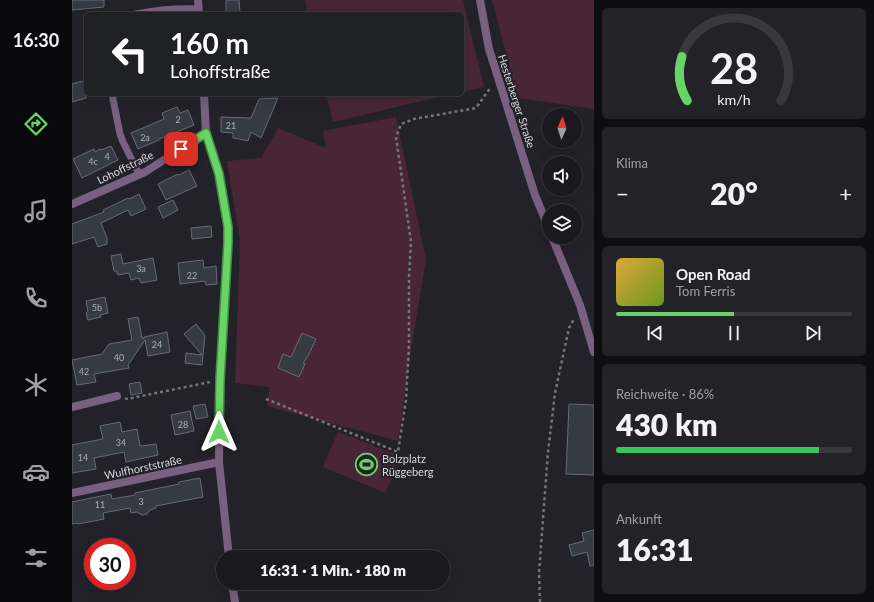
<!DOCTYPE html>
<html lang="de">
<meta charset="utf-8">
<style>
:root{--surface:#1a1920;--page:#232229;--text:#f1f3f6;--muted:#9fa0a5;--line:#38383e;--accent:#68d465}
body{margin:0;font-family:Lato,sans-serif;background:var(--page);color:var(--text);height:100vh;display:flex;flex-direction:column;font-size:15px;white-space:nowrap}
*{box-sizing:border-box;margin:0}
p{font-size:13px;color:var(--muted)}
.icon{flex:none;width:22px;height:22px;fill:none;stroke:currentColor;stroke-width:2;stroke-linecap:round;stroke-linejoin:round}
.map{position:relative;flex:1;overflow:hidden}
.drawer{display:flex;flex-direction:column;gap:8px;padding:8px;background:#0e0e12;width:280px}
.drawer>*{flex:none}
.guide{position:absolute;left:12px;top:12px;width:380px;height:84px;border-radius:6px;box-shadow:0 4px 16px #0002,0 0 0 1px var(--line);background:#202124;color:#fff;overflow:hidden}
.needle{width:26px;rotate:3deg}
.controls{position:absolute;left:470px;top:108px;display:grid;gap:8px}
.controls a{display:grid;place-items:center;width:40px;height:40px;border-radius:50%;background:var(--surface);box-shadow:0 4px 16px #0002,0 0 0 1px var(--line);font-size:20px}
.speed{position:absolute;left:12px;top:538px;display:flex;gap:8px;font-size:20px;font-weight:700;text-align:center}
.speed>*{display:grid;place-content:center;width:52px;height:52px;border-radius:50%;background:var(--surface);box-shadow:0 4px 16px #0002,0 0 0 1px var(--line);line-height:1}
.speed .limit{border:6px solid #d22;background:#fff;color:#111}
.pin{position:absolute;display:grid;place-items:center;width:34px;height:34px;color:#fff;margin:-17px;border-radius:8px;box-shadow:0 2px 6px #0006}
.me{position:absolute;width:44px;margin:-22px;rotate:0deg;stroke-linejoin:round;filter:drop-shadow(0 0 3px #0008)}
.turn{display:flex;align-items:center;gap:14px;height:84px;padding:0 20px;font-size:18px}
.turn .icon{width:52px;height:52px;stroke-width:2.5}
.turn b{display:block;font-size:28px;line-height:34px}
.big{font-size:30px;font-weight:800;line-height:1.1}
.drawer .card{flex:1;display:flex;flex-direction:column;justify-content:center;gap:6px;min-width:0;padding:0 14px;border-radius:6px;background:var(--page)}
.drawer .dial{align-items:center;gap:0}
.dial svg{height:104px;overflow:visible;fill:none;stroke:var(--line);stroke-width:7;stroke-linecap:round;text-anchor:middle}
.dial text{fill:var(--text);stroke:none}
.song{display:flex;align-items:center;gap:12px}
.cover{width:48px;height:48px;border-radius:6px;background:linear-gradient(135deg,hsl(40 70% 55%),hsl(80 70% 35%))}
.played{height:4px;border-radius:2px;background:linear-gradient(90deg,var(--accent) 50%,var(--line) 50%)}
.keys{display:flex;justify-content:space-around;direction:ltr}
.heat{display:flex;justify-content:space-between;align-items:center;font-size:22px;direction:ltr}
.charge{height:6px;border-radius:3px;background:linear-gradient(90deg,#34c759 86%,var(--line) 0)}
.trip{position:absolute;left:144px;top:550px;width:234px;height:40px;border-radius:20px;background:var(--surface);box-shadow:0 4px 16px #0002,0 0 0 1px var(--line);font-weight:800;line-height:40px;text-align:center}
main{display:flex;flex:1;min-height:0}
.menu{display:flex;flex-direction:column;width:72px;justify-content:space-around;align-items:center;background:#0a0a0d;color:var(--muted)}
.menu .icon{width:28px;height:28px}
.menu .active{color:var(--accent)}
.menu b{font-size:18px;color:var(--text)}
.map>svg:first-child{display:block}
</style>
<main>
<nav class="menu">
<b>16:30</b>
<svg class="icon active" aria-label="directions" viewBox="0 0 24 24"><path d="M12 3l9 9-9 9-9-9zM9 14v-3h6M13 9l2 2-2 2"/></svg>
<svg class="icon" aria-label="music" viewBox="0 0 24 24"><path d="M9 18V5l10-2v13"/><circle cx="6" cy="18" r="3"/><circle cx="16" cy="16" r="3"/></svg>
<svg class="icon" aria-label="phone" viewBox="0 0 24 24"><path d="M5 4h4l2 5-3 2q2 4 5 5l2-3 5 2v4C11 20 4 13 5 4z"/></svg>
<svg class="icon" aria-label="climate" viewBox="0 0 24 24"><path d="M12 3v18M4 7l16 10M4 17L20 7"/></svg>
<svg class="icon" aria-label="car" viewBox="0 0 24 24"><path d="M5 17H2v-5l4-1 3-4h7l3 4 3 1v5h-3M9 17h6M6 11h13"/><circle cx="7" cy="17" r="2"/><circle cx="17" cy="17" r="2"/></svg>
<svg class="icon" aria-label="filters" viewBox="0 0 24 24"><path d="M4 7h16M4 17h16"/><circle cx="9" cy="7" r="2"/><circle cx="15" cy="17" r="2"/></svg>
</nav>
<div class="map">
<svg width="522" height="602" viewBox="0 0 522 602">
<rect width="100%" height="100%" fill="#23212a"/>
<path fill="#492637" d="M233,0H391L412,87L390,92V14H236Z
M420,0H522V109L446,98Z
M254,94H379L261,122Z
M324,117L354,260L340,343L326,441L195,406L198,387L163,383L168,240L155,161L189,158L206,128L254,148L251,131Z
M266,432L328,456L314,493L251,467Z"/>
<path fill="#353a43" stroke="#666c76" d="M0,0H32V7L0,10Z
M154,0H167L168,13L154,14Z
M14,80V98L0,102V84Z
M206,98L189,138L179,132L176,141L167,139L161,138V133L149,132V117L179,118L187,99Z
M105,107L108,113L116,110L122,125L87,139V140L66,149L59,133L92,119L90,113Z
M39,146L46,160L10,178L1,159L22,149L23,152L28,149L29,150Z
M117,170L125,186L94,200L86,184L106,174L107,175Z
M67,194L74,209L59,216L56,210L29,223L35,238V244L26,247L22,237L0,244V224L32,212L31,210L56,198L57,199Z
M101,200L106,210L91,218L86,207Z
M139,226L140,237L120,239L119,228Z
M49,254L51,264L81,258L85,280L69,283L67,278L59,280L57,273L46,275L44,271H42L39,256Z
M131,260L132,268L144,266L145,284L134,285L133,281L108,284L106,263Z
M33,297L36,313L28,315L29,317L16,320L14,313L16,311L14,301Z
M66,317L70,338H72V337L95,332L98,352L76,356L73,340L56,365L57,368L22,374L24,382L5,385L0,360L30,354L37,344L60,340L56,319Z
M124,324L133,335L130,365L113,363L114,353L130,355L112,334Z
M230,333L244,339L236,356L231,363L233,364L227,377L206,368L211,354L219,357Z
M68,382L70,393L59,395L57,384Z
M133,404L136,417L124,419L121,406Z
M497,404L522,405V475L494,474Z
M118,411L122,431L103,435L99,415Z
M48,422L50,432L65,429L68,446L84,444L86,455L54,462L52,452L22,458L24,469L0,473V445L31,439L28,426Z
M128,478L131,497L84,506V508L78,510L75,514L70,515L65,512L59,513L58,508L31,513L32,519L6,524L5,523L0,524V502L39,494L40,499L63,495V493L107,484V482Z
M522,530V565L518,566L515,552L500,556L497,545L512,541L510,533Z"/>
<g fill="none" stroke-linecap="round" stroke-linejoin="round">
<path stroke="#76757d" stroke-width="2.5" stroke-dasharray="3 3" stroke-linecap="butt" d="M53,398L55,399L138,382
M194,399L326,452L334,400L337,345V277L339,242L324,137L329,124L342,119L404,108L419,87
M468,602L467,573L476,452L483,393L497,328L502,319"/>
<path stroke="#79607e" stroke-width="7" d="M64,14C84,10 106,8 127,9
M40,94L48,134L51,142L67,174"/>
<path stroke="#79607e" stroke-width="8" d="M126,0L127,14
M408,0L417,49L463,195L477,229
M132,94L134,133L147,174L156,227V243L148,380L147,462L157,557
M0,204L73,172L134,133
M480,237L508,305L522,352
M0,407L45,396
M0,493L147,462
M160,583L163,602"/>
</g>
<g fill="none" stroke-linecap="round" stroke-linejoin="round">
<defs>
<path id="route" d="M109,149L134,133L147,174L156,227V243L148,380L147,432"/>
</defs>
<use href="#route" stroke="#448a42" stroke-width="10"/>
<use href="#route" stroke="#68d465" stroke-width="7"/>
</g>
<defs>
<symbol id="stadium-ring" viewBox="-11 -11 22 22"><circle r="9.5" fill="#23212a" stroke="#68d465" stroke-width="1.5"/><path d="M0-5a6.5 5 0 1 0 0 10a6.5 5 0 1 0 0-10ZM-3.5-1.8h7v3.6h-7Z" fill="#68d465"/></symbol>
</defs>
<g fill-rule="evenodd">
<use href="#stadium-ring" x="282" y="452" width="25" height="25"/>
</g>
<g text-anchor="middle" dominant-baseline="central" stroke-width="4" stroke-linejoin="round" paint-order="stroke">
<g font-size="9" fill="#aeb0b6">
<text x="106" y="119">2</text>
<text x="159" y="125">21</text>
<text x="73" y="137">2a</text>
<text x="35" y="156">4</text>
<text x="21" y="161">4c</text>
<text x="69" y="268">3a</text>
<text x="120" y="275">22</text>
<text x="25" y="307">5b</text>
<text x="85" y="344">24</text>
<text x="47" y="357">40</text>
<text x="12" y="371">42</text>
<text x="111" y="424">28</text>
<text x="49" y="442">34</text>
<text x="11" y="457">14</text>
<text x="69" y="501">3</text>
<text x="28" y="504">11</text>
</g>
<g font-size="11" fill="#d7d7dd" stroke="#23212a">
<text transform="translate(445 101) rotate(72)">Hesterberger Straße</text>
<text transform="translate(53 167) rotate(-26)">Lohoffstraße</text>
<text transform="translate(71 467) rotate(-12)">Wulfhorststraße</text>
</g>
<g font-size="11" fill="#d7d7dd" stroke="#23212a" text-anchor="start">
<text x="310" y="458">Bolzplatz<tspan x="310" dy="13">Rüggeberg</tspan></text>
</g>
</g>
</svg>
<div class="controls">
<a><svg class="needle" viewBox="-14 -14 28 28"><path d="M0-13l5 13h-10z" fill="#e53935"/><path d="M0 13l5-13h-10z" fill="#9fa0a5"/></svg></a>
<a><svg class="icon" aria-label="sound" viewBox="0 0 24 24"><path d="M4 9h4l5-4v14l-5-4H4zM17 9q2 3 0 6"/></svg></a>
<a><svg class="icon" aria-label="layers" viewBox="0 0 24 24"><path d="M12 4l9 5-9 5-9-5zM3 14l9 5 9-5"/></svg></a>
</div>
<div class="speed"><div class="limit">30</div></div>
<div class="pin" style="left:109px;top:149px;background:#d93025"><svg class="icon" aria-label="arrive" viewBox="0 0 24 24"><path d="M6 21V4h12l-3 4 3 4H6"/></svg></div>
<svg class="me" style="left:147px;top:432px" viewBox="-20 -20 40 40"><path d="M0-17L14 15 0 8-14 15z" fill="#68d465" stroke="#fff" stroke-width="4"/></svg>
<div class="trip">16:31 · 1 Min. · 180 m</div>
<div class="guide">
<div class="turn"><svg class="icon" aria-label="left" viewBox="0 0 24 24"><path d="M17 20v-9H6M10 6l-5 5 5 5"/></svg><div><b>160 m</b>Lohoffstraße</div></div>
</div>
</div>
<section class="drawer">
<div class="card dial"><svg viewBox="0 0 100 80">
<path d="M14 69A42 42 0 1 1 86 69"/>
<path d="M14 69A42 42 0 0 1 10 35" stroke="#68d465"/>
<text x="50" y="56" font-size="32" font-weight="700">28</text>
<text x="50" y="72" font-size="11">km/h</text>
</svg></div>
<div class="card"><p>Klima</p>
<div class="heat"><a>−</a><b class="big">20°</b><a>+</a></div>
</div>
<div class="card">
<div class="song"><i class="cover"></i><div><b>Open Road</b><p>Tom Ferris</p></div></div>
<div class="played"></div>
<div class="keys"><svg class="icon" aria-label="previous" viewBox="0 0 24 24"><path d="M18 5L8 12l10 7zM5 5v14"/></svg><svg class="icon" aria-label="pause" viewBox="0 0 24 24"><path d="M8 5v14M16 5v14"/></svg><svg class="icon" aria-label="next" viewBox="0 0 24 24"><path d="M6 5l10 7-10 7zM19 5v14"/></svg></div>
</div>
<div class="card"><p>Reichweite · 86%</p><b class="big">430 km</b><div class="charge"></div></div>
<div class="card"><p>Ankunft</p><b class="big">16:31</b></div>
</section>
</main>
